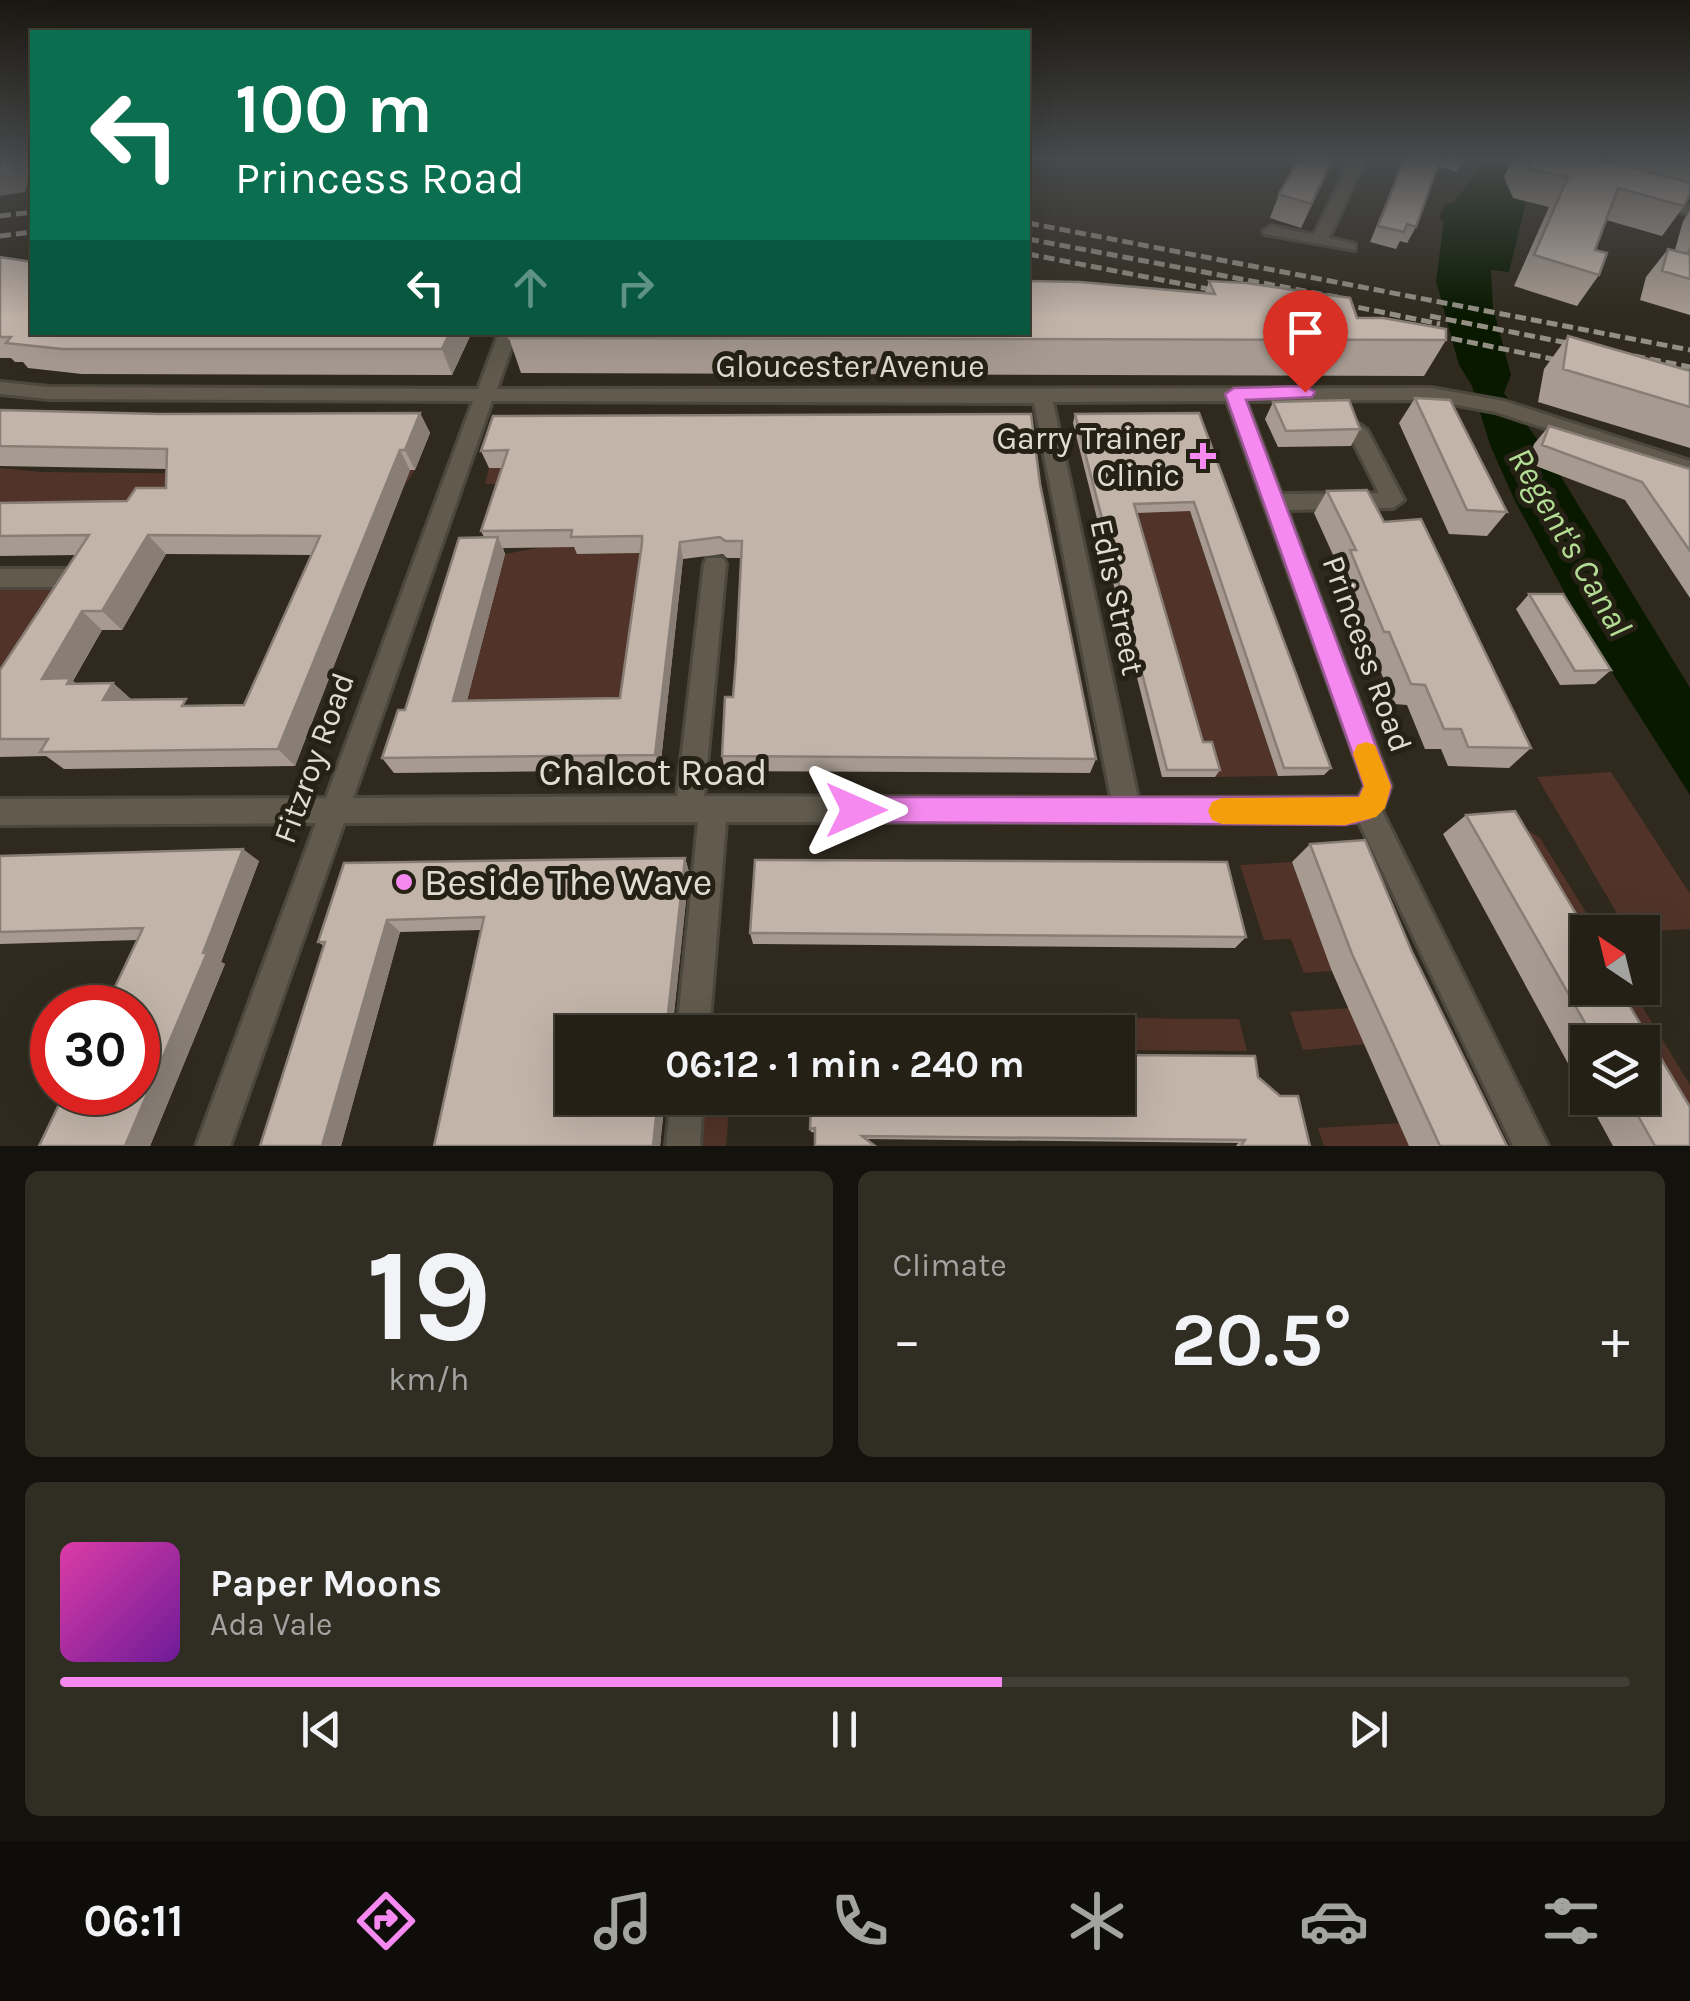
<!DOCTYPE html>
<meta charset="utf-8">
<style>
:root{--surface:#242016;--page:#302d23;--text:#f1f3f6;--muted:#a3a3a1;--line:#413e35;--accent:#f589ef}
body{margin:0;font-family:Karla,sans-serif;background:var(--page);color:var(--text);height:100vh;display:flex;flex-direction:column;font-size:38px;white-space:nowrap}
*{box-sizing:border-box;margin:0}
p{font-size:32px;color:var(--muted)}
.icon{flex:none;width:55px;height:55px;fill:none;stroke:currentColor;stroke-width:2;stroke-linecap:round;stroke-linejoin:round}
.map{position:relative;height:1146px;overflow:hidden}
.side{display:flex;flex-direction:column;gap:25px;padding:25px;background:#14120c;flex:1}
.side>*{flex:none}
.hud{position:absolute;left:30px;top:30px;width:1000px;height:305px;border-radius:0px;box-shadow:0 10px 40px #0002,0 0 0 2px var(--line);background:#0b6e4f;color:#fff;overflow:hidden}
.needle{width:65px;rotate:325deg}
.tools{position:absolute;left:1570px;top:915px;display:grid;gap:20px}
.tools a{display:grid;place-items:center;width:90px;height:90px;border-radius:0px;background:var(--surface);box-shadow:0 10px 40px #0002,0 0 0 2px var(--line);font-size:50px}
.speed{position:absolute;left:30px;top:985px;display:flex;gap:20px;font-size:50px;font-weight:700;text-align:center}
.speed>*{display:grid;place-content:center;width:130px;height:130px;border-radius:50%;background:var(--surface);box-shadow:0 10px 40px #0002,0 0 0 2px var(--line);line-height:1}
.speed .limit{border:15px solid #d22;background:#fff;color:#111}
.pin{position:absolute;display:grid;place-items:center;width:85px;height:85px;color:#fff;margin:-102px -42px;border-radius:50% 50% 50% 0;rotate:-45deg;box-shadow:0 0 10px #0007}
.pin .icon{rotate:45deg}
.me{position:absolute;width:110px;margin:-55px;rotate:90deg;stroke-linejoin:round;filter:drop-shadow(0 0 8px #0008)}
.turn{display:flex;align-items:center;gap:35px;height:210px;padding:0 40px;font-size:45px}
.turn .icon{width:130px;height:130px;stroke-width:2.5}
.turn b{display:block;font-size:70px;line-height:85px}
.lanes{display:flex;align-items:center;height:95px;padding:0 40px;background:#0003;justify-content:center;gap:50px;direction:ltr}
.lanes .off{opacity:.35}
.big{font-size:75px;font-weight:700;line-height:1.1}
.side .tile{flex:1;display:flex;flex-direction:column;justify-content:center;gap:15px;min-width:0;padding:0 35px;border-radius:15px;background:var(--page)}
.side .dial{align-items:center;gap:0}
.dial b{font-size:130px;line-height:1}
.song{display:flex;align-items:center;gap:30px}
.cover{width:120px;height:120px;border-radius:15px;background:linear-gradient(135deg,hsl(320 70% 55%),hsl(280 70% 35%))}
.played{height:10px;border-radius:5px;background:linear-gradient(90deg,var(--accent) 60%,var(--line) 60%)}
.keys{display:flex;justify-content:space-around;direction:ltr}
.heat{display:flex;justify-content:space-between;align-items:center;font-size:55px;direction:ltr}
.side .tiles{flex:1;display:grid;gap:25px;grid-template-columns:1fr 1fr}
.tile:last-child{grid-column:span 2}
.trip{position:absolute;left:555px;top:1015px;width:580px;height:100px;border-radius:0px;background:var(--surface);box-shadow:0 10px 40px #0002,0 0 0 2px var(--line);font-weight:700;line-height:100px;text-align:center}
.tab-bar{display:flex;height:160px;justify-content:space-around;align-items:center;background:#0e0d09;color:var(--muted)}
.tab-bar .icon{width:70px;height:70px}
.tab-bar .on{color:var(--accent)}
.tab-bar b{font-size:45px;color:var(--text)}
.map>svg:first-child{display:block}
</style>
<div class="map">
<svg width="1690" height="1146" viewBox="0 0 1690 1146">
<rect width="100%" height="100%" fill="#302a1e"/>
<path fill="#513329" d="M1203,439L1175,467L1278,776L1215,777L1198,749L1131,513L1124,461H1083L1077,441Z
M796,465L975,496L577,554L646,553L628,700L668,699L667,713L462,716L505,554L538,548L552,484H485L489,468Z
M0,468L41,472L342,475L415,470L403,488L0,523Z
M0,588H57L0,672Z
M1611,772L1690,894V929L1628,932L1537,777Z
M1523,827L1540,838L1598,932H1588V988H1631L1690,1085V1146L1642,1042H1614L1493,830Z
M1292,862L1332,971L1304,973L1291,939L1264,940L1240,865Z
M1350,1008L1368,1044L1303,1050L1290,1012Z
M813,1017H954L955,1032H812Z
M971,1018L1098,1019L1100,1032H972Z
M1113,1018L1239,1019L1247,1051L1118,1050Z
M702,1098H730L726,1146H698Z
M1400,1123L1410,1146H1324L1318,1128Z"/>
<path fill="#091900" d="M1491,157H1532L1509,179H1502L1515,199L1526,202L1509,272L1491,270L1493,308L1511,375L1504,393L1546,452L1690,688V795L1585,630L1515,501L1490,445L1472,386L1459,365L1436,281L1444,221L1439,218L1446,203H1453Z"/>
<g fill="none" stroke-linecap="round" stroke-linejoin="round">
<defs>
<path id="street" d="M1352,157H1366L1329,238L1355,244V250L1265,234L1263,231L1271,226L1314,235Z
M1485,157H1508L1548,171L1541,175Z
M1654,196L1690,205V215L1649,204V198Z
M499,332H517L497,389L1431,388L1504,401L1690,461V475L1495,412L1431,400L1246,401L1281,494L1379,493L1347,430L1357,423L1367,430L1404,500L1393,508L1287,510L1391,786L1382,811L1548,1146H1513L1359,822H726L709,1032H677L698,822L344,823L230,1146H196L316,823L0,825V799L326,798L473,401L49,399L0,394V382L49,387L478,389ZM492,401L1034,403L1111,798L704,796L726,564L723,558H707L704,564L677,796L353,798ZM1227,401L1365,786L1359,797L1138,798L1053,402Z
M0,569H76L84,572L87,578C80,591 75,603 59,597L58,587H0Z
M671,1098H703L700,1146H666Z"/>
</defs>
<use href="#street" stroke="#4c483d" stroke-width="6"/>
<use href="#street" fill="#615a4d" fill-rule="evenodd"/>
<path stroke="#948f85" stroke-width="5" stroke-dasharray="11 5" stroke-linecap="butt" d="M0,192L32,183
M0,216L32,212
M1028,223L1690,350
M0,236L32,232
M1028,239L1342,298
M1028,254L1234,294
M1327,301L1440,324
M1430,316L1690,367
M1420,332L1577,364"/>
</g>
<path fill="#a79b91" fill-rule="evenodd" d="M1335,157L1301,228L1270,218L1279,194Z
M1404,157H1469L1456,172L1438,166L1416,227L1407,243L1400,241L1396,249L1370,242Z
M1515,157H1690V194L1684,206L1662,236L1606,220L1595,250L1599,275L1577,306L1514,286L1549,207L1513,198L1504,176Z
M1690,211V315L1640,300L1646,277L1668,249L1675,250L1683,221Z
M0,257L32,332H472L452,375L82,374L28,368L23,362H15L11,358H0Z
M1209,281L1446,340L1424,376L521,373L509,338L1205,293Z
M1568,336L1690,371V448L1538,402L1544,369Z
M1415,398L1507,512L1487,536L1449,534L1399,423Z
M1273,402L1360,429L1351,446L1278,447L1265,419Z
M0,410L159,414L420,413L430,433L415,470H410L295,766L64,769L46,756L0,757V670L76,555L0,556V503L127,501L166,488L167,469L0,466ZM166,554L311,555L244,705L193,706L132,700L113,683L77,684L73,681L102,630H122Z
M1199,413L1331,768L1324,775L1278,776L1190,511L1137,513L1203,742L1220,770L1215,777H1162L1073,423L1075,414Z
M493,416L1040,484L1096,759L1090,773L725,771L722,756L733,697L741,558H727L723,554L683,559L660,770L394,773L382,758L484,537L481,531L502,468H489L481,451ZM574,547L577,554L641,553L620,698L467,700L505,554L503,548Z
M1549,426L1690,469V598L1625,500L1528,463L1534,444Z
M1327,491L1384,522L1531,748L1509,768L1448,766L1441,749H1425L1407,705L1394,704L1373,653H1368L1336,572L1339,568L1314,513Z
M1529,594L1611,670L1595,684L1560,685L1516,609Z
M1466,815L1667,1070L1690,1146H1613L1443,834ZM1588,1042H1642V1098H1588Z
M1310,844L1412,952L1507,1146H1409L1331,969L1292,862Z
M0,856L259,861L221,962L225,964L150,1146H39L137,940L0,944Z
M685,858L689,872L660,1146H434L481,930L400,932L341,1146H260L324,946L318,942L344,863Z
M750,933L1246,937L1235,948L753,944Z
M1258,1077L1310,1146H1236L1238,1143L866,1139L811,1132L810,1129L816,1103Z"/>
<path fill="#887e76" d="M14,157H32V167L25,192L0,196V172Z
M1333,157H1335L1301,228L1311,204Z
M1463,157H1469L1456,172Z
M450,332H472L452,375L442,349Z
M420,413L430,433L415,470L405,450Z
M400,450L410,470L295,766L278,749Z
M148,535L166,554L122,630L102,611Z
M498,537L505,554L463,716L453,701Z
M680,542L683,559L660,770L655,755Z
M82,611L102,630L73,681L92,697L42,679Z
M113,683L134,702L103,700Z
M243,849L259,861L221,962L225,964L150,1146H125Z
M685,858L689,872L672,1032H666Z
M387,920L400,932L341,1146H322Z
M658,1098H665L660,1146H653Z"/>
<path fill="#c2b4a9" stroke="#887e76" stroke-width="2.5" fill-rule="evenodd" d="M0,157H14L10,171L0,172Z
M1300,157H1333L1311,204L1279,194Z
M1405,157H1441L1416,227L1407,224L1404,232L1378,226Z
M1525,157H1594L1690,183V194L1684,206L1618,188L1595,250L1607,253L1599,275L1534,255L1568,177L1530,169Z
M1690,248V279L1662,271L1668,249L1688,254Z
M0,257L32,262V332H450L442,349H62L6,343L11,337H0Z
M1028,281L1080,282L1215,294L1209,281L1246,283L1350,298L1357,318H1383L1446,329V340L509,338L511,332H1028Z
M1568,336L1690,371V407L1563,369Z
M1415,398L1450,400L1507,512L1467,510Z
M1349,400L1360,429L1286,431L1273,402Z
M0,410L159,414L420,413L405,450H400L278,749L40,752L48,739H0V670L89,535L0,536V503L127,501L136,488H166L167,449L0,446ZM148,535L320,536L244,705L182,706L186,699L103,700L113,683L67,684L70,678L42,679L82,611H102Z
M1199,413L1331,768H1284L1194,502L1134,504L1203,742H1212L1220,770H1167L1075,414Z
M1031,414L1040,484L1096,759L722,756L725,697H733L736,660L742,541H725L720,537L680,542L655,755L382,758L398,710H405L459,538L498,537L453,701L620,698L642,543V536L571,537L572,530L481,531L508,450L481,451L493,416Z
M1549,426L1690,469V551L1642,482L1542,445Z
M1367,490L1384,522L1421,519L1531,748L1468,747L1461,729H1444L1425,685L1411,684L1389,632H1384L1350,550H1356L1327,491Z
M1529,594H1563L1611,670L1575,671Z
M1515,811L1588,934V988H1619L1690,1107V1146H1655L1628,1098H1642V1042H1596L1466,815Z
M1365,840L1412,952L1507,1146H1440L1352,954L1310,844Z
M243,849L203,953H207L125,1146H39L65,1092H138V1008H105L143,928L0,932V856Z
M685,858L666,1032H572V1098H658L653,1146H434L484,917L387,920L322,1146H260L325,942H318L344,863Z
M755,860L1227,862L1246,937L750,933Z
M1118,1055L1255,1056L1258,1077L1280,1096H1298L1310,1146H1241L1245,1140L862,1136L875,1146H815V1128L810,1129L811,1102L816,1103V1098H835L841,1102V1098H1118Z"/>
<linearGradient id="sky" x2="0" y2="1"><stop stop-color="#1a1710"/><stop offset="0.5" stop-color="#484a4c"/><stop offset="1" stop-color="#484a4c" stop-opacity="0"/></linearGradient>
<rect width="1690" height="317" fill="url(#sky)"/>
<path fill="#f589ef" stroke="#9f599b" stroke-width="2.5" d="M1305,386L1315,392L1312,397L1246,400L1391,786C1386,814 1372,820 1345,825L856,822L846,819L842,810L846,800L856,797H1359L1364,786L1225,394L1234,388Z"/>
<path fill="#f59e0b" d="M1366,742L1375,745L1391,786L1385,808L1376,817L1345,825L1222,824L1212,820L1208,811L1212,802L1222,798L1359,797L1364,786L1353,754L1357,745Z"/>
<g fill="#f589ef" stroke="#262115" stroke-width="4">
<path d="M1198 441h10v10h10v10h-10v10h-10v-10h-10v-10h10z"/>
<circle cx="404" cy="882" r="10"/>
</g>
<g text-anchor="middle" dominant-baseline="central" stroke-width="10" stroke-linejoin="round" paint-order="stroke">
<g font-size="32" fill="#e1ddd5" stroke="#262115">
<text x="850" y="366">Gloucester Avenue</text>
<text transform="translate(1117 597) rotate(78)">Edis Street</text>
<text transform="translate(1367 654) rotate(70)">Princess Road</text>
<text transform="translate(314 758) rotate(-70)">Fitzroy Road</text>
</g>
<g font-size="32" fill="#e1ddd5" stroke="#262115" text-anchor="end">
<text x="1180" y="438">Garry Trainer<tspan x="1180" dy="37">Clinic</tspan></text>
</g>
<g font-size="35" font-style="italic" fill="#b3dc95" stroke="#262115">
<text transform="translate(1570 542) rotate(60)">Regent's Canal</text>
</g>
<g font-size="38" fill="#e1ddd5" stroke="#262115">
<text x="653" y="772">Chalcot Road</text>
</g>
<g font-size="38" fill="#e1ddd5" stroke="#262115" text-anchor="start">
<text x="424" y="882">Beside The Wave</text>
</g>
</g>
</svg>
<div class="tools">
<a><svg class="needle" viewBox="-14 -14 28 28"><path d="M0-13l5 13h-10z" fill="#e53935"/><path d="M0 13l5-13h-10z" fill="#a3a3a1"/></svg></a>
<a><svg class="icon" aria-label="layers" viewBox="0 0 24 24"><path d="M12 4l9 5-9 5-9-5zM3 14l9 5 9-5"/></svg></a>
</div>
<div class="speed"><div class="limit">30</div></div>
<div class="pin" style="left:1305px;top:392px;background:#d93025"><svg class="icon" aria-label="arrive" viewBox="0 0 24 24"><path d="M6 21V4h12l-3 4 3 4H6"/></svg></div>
<svg class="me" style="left:856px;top:810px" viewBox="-20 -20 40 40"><path d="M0-17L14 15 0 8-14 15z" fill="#f589ef" stroke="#fff" stroke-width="4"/></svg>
<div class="trip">06:12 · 1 min · 240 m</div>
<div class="hud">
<div class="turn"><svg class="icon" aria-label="left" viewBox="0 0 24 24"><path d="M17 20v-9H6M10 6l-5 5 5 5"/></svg><div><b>100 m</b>Princess Road</div></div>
<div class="lanes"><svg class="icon" aria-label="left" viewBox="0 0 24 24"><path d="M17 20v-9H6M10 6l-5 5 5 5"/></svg><svg class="icon off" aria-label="ahead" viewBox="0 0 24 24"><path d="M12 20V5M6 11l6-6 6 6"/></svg><svg class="icon off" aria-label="right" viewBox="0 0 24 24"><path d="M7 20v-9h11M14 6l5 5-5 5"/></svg></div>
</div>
</div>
<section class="side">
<div class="tiles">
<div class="tile dial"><b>19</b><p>km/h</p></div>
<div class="tile"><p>Climate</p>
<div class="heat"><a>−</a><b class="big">20.5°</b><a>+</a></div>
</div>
<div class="tile">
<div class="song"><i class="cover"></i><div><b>Paper Moons</b><p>Ada Vale</p></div></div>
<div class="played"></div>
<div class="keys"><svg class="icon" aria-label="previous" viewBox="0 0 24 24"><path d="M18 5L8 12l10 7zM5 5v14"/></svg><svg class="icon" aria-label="pause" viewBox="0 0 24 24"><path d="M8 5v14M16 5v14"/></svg><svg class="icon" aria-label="next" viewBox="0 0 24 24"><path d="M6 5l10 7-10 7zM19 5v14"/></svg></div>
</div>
</div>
</section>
<nav class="tab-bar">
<b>06:11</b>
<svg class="icon on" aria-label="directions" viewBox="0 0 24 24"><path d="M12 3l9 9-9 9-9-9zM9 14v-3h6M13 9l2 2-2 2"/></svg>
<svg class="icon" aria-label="music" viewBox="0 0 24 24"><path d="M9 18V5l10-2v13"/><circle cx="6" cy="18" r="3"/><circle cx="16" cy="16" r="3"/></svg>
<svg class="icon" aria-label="phone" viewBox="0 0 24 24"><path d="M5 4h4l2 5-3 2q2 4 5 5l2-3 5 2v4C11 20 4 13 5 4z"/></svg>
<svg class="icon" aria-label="climate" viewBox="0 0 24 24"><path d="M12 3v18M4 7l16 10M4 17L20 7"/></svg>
<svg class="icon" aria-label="car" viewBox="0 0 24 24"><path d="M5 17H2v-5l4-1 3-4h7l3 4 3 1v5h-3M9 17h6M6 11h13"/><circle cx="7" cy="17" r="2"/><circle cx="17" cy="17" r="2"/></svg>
<svg class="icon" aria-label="filters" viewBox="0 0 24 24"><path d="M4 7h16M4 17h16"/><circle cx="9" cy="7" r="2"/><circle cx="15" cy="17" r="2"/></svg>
</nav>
